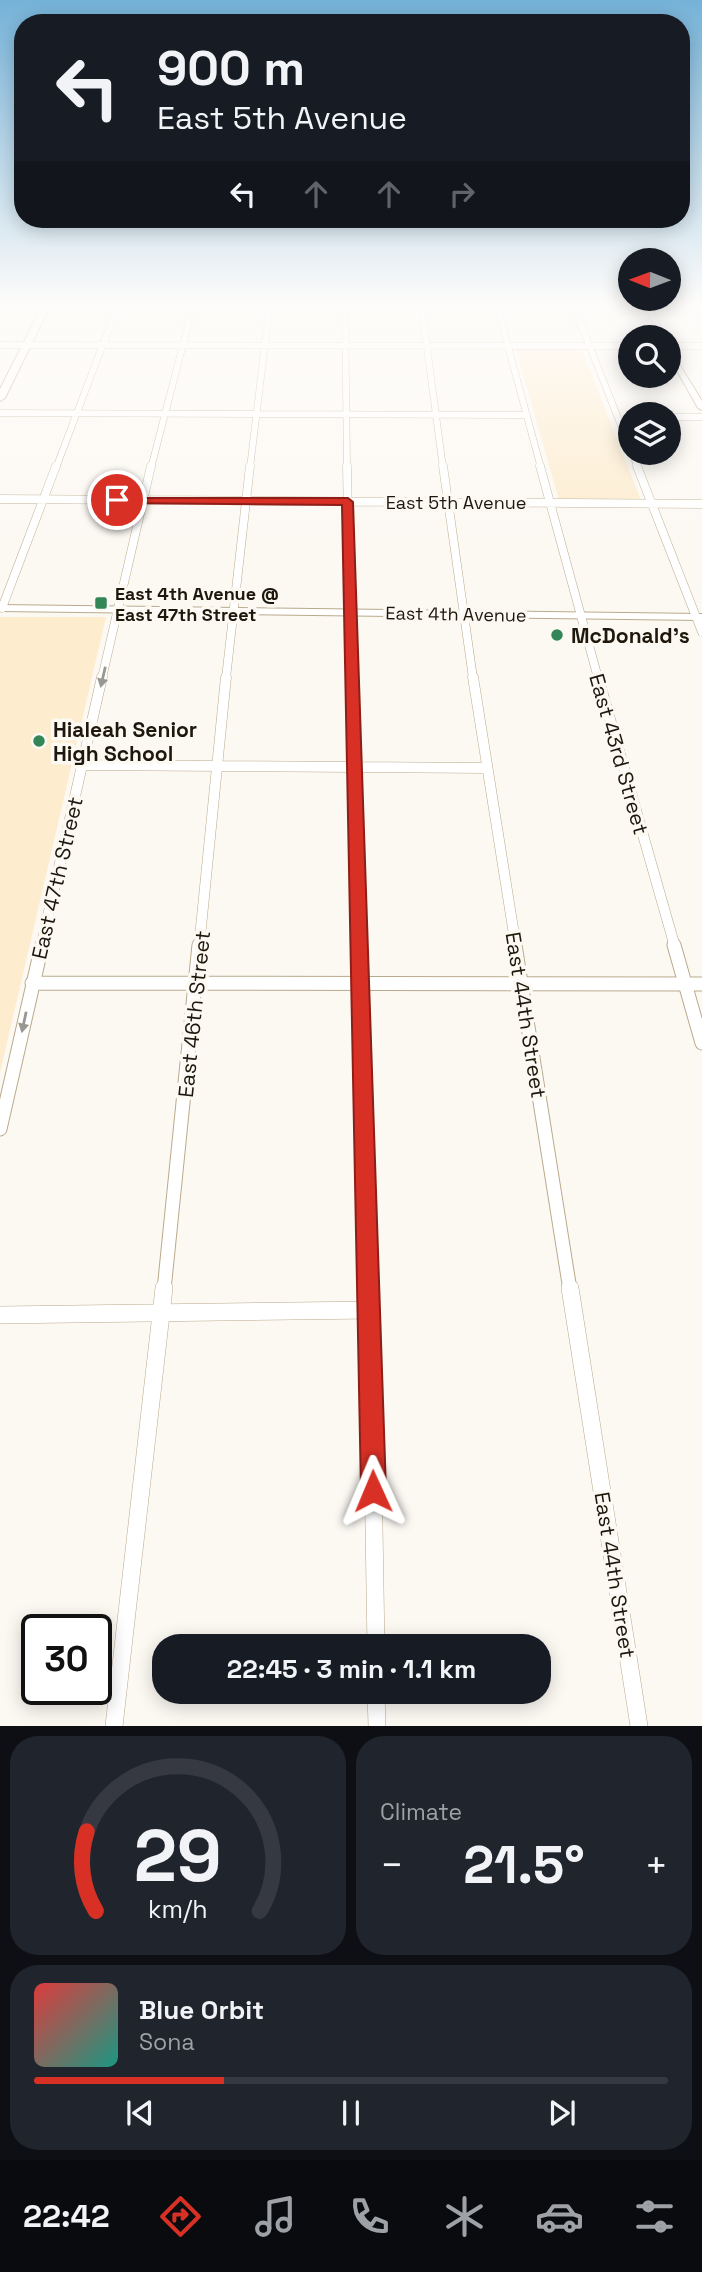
<!DOCTYPE html>
<meta charset="utf-8">
<style>
:root{--surface:#171b24;--page:#20242c;--text:#f1f3f6;--muted:#9ea1a6;--line:#363941;--accent:#d93025}
body{margin:0;font-family:"Space Grotesk",sans-serif;background:var(--page);color:var(--text);height:100vh;display:flex;flex-direction:column;font-size:26px;white-space:nowrap}
*{box-sizing:border-box;margin:0}
p{font-size:23px;color:var(--muted)}
.icon{flex:none;width:38px;height:38px;fill:none;stroke:currentColor;stroke-width:2;stroke-linecap:round;stroke-linejoin:round}
.map{position:relative;height:1726px;overflow:hidden}
.details{display:flex;flex-direction:column;gap:10px;padding:10px;background:#0d0f14;flex:1}
.details>*{flex:none}
.banner{position:absolute;left:14px;top:14px;width:676px;height:214px;border-radius:28px;box-shadow:0 4px 18px #0003;background:#171b24;color:var(--text);overflow:hidden}
.needle{width:46px;rotate:271deg}
.tools{position:absolute;left:618px;top:248px;display:grid;gap:14px}
.tools a{display:grid;place-items:center;width:63px;height:63px;border-radius:50%;background:var(--surface);box-shadow:0 4px 18px #0003;font-size:35px}
.speed{position:absolute;left:21px;top:1614px;display:flex;gap:14px;font-size:35px;font-weight:700;text-align:center}
.speed>*{display:grid;place-content:center;width:91px;height:91px;border-radius:50%;background:var(--surface);box-shadow:0 4px 18px #0003;line-height:1}
.speed .limit{border:4px solid #111;border-radius:10px;background:#fff;color:#111}
.pin{position:absolute;display:grid;place-items:center;width:60px;height:60px;color:#fff;margin:-30px;border:4px solid #fff;border-radius:50%;box-shadow:0 2px 7px #0007}
.me{position:absolute;width:77px;margin:-38px;rotate:359deg;stroke-linejoin:round;filter:drop-shadow(0 0 5px #0008)}
.turn{display:flex;align-items:center;gap:24px;height:147px;padding:0 28px;font-size:32px}
.turn .icon{width:91px;height:91px;stroke-width:2.5}
.turn b{display:block;font-size:49px;line-height:60px}
.lanes{display:flex;align-items:center;height:66px;padding:0 28px;background:#0003;justify-content:center;gap:35px;direction:ltr}
.lanes .off{opacity:.35}
.big{font-size:52px;font-weight:600;line-height:1.1}
.details .widget{flex:1;display:flex;flex-direction:column;justify-content:center;gap:10px;min-width:0;padding:0 24px;border-radius:28px;background:var(--page)}
.details .dial{align-items:center;gap:0}
.dial svg{height:182px;overflow:visible;fill:none;stroke:var(--line);stroke-width:7;stroke-linecap:round;text-anchor:middle}
.dial text{fill:var(--text);stroke:none}
.song{display:flex;align-items:center;gap:21px}
.cover{width:84px;height:84px;border-radius:10px;background:linear-gradient(135deg,hsl(0 70% 55%),hsl(170 70% 35%))}
.played{height:7px;border-radius:4px;background:linear-gradient(90deg,var(--accent) 30%,var(--line) 30%)}
.keys{display:flex;justify-content:space-around;direction:ltr}
.heat{display:flex;justify-content:space-between;align-items:center;font-size:38px;direction:ltr}
.details .tiles{flex:1;display:grid;gap:10px;grid-template-columns:1fr 1fr}
.widget:last-child{grid-column:span 2}
.trip{position:absolute;left:152px;top:1634px;width:399px;height:70px;border-radius:28px;background:var(--surface);box-shadow:0 4px 18px #0003;font-weight:600;line-height:70px;text-align:center}
.tabs{display:flex;height:112px;justify-content:space-around;align-items:center;background:#090b0e;color:var(--muted)}
.tabs .icon{width:49px;height:49px}
.tabs .current{color:var(--accent)}
.tabs b{font-size:32px;color:var(--text)}
.map>svg:first-child{display:block}
</style>
<div class="map">
<svg width="702" height="1726" viewBox="0 0 702 1726">
<rect width="100%" height="100%" fill="#fcf9f3"/>
<path fill="#fdecce" d="M516,350H582L641,500H559Z
M0,617H106L0,1073Z"/>
<g fill="none" stroke-linecap="round" stroke-linejoin="round">
<defs>
<path id="minor-far4" d="M345,302L347,468
M421,302L443,468
M496,302L541,468
M572,302L630,448
M0,345L630,346
M668,346H702
M0,413L527,415
M668,417H702
M632,453L638,468
M56,468L119,302
M151,468L194,302
M250,468L270,302"/>
<path id="minor-far3" d="M347,466L351,678
M443,466L473,678
M540,466L598,678
M637,466L702,632
M0,499L702,504
M2,608L56,466
M102,678L151,466
M226,678L250,466"/>
<path id="minor-far2" d="M351,677L360,947
M473,677L516,947
M598,677L675,947
M83,765L487,768
M41,947L102,677
M199,947L226,677"/>
<path id="minor-far1" d="M359,945L370,1290
M515,945L570,1290
M674,945L702,1043
M32,983L702,984
M0,1129L42,945
M164,1290L199,945"/>
<path id="minor" d="M370,1288L376,1647
M570,1288L639,1726
M0,1315L371,1310
M376,1692L377,1726
M114,1726L164,1288"/>
<path id="tertiary" d="M643,302H649L666,338H660Z
M668,346L702,401V410L698,408L668,355Z"/>
<path id="secondary" d="M0,605L702,614V620L0,611Z"/>
<path id="primary" d="M44,302H52L5,398L0,401V389Z"/>
</defs>
<use href="#minor-far4" stroke="#baaa8c" stroke-width="7"/>
<use href="#minor-far3" stroke="#baaa8c" stroke-width="9"/>
<use href="#minor-far2" stroke="#baaa8c" stroke-width="11"/>
<use href="#minor-far1" stroke="#baaa8c" stroke-width="15"/>
<use href="#minor" stroke="#baaa8c" stroke-width="18"/>
<use href="#tertiary" stroke="#baaa8c" stroke-width="2"/>
<use href="#secondary" stroke="#baaa8c" stroke-width="2"/>
<use href="#primary" stroke="#baaa8c" stroke-width="2"/>
<use href="#minor-far4" stroke="#fff" stroke-width="6"/>
<use href="#minor-far3" stroke="#fff" stroke-width="8"/>
<use href="#minor-far2" stroke="#fff" stroke-width="10"/>
<use href="#minor-far1" stroke="#fff" stroke-width="13"/>
<use href="#minor" stroke="#fff" stroke-width="17"/>
<use href="#tertiary" fill="#fff" fill-rule="evenodd"/>
<use href="#secondary" fill="#fff" fill-rule="evenodd"/>
<use href="#primary" fill="#fff" fill-rule="evenodd"/>
</g>
<defs><path id="oneway-solid" d="M-6-.8H1V-3.2L6.5 0L1 3.2V.8H-6Z" transform="scale(1.75)"/></defs>
<g fill="#999792">
<use href="#oneway-solid" transform="translate(103 677) rotate(103)"/>
<use href="#oneway-solid" transform="translate(24 1022) rotate(102)"/>
</g>
<linearGradient id="sky" x2="0" y2="1"><stop stop-color="#75b2d8"/><stop offset="0.56" stop-color="#fefcfa"/><stop offset="1" stop-color="#fefcfa" stop-opacity="0"/></linearGradient>
<rect width="702" height="544" fill="url(#sky)"/>
<path fill="#d93025" stroke="#8d1f18" stroke-width="2" d="M114,498H348L353,502L386,1491L382,1500L373,1504L365,1500L361,1491L342,505L117,503L114,502Z"/>
<g fill="#328658" stroke="#fcf9f3" stroke-width="2.5">
<rect x="94" y="596" width="14" height="14" rx="3.5"/>
<circle cx="557" cy="635" r="7"/>
<circle cx="39" cy="741" r="7"/>
</g>
<g text-anchor="middle" dominant-baseline="central" stroke-width="7" stroke-linejoin="round" paint-order="stroke">
<g font-size="18" fill="#1d170c" stroke="#fcf9f3">
<text x="456" y="502">East 5th Avenue</text>
<text transform="translate(456 614) rotate(1)">East 4th Avenue</text>
</g>
<g font-size="18" font-weight="bold" fill="#1d170c" stroke="#fcf9f3" text-anchor="start">
<text x="115" y="593">East 4th Avenue @<tspan x="115" dy="21">East 47th Street</tspan></text>
</g>
<g font-size="21" font-weight="bold" fill="#1d170c" stroke="#fcf9f3" text-anchor="start">
<text x="571" y="635">McDonald's</text>
<text x="53" y="729">Hialeah Senior<tspan x="53" dy="24">High School</tspan></text>
</g>
<g font-size="21" fill="#1d170c" stroke="#fcf9f3">
<text transform="translate(619 754) rotate(74)">East 43rd Street</text>
<text transform="translate(57 878) rotate(-77)">East 47th Street</text>
<text transform="translate(194 1014) rotate(-84)">East 46th Street</text>
<text transform="translate(526 1015) rotate(81)">East 44th Street</text>
<text transform="translate(615 1575) rotate(81)">East 44th Street</text>
</g>
</g>
</svg>
<div class="tools">
<a><svg class="needle" viewBox="-14 -14 28 28"><path d="M0-13l5 13h-10z" fill="#e53935"/><path d="M0 13l5-13h-10z" fill="#9ea1a6"/></svg></a>
<a><svg class="icon" aria-label="search" viewBox="0 0 24 24"><circle cx="10" cy="10" r="6"/><path d="M15 15l6 6"/></svg></a>
<a><svg class="icon" aria-label="layers" viewBox="0 0 24 24"><path d="M12 4l9 5-9 5-9-5zM3 14l9 5 9-5"/></svg></a>
</div>
<div class="speed"><div class="limit">30</div></div>
<div class="pin" style="left:117px;top:500px;background:#d93025"><svg class="icon" aria-label="arrive" viewBox="0 0 24 24"><path d="M6 21V4h12l-3 4 3 4H6"/></svg></div>
<svg class="me" style="left:373px;top:1491px" viewBox="-20 -20 40 40"><path d="M0-17L14 15 0 8-14 15z" fill="#d93025" stroke="#fff" stroke-width="4"/></svg>
<div class="trip">22:45 · 3 min · 1.1 km</div>
<div class="banner">
<div class="turn"><svg class="icon" aria-label="left" viewBox="0 0 24 24"><path d="M17 20v-9H6M10 6l-5 5 5 5"/></svg><div><b>900 m</b>East 5th Avenue</div></div>
<div class="lanes"><svg class="icon" aria-label="left" viewBox="0 0 24 24"><path d="M17 20v-9H6M10 6l-5 5 5 5"/></svg><svg class="icon off" aria-label="ahead" viewBox="0 0 24 24"><path d="M12 20V5M6 11l6-6 6 6"/></svg><svg class="icon off" aria-label="ahead" viewBox="0 0 24 24"><path d="M12 20V5M6 11l6-6 6 6"/></svg><svg class="icon off" aria-label="right" viewBox="0 0 24 24"><path d="M7 20v-9h11M14 6l5 5-5 5"/></svg></div>
</div>
</div>
<section class="details">
<div class="tiles">
<div class="widget dial"><svg viewBox="0 0 100 80">
<path d="M14 69A42 42 0 1 1 86 69"/>
<path d="M14 69A42 42 0 0 1 10 34" stroke="#d93025"/>
<text x="50" y="56" font-size="32" font-weight="700">29</text>
<text x="50" y="72" font-size="11">km/h</text>
</svg></div>
<div class="widget"><p>Climate</p>
<div class="heat"><a>−</a><b class="big">21.5°</b><a>+</a></div>
</div>
<div class="widget">
<div class="song"><i class="cover"></i><div><b>Blue Orbit</b><p>Sona</p></div></div>
<div class="played"></div>
<div class="keys"><svg class="icon" aria-label="previous" viewBox="0 0 24 24"><path d="M18 5L8 12l10 7zM5 5v14"/></svg><svg class="icon" aria-label="pause" viewBox="0 0 24 24"><path d="M8 5v14M16 5v14"/></svg><svg class="icon" aria-label="next" viewBox="0 0 24 24"><path d="M6 5l10 7-10 7zM19 5v14"/></svg></div>
</div>
</div>
</section>
<nav class="tabs">
<b>22:42</b>
<svg class="icon current" aria-label="directions" viewBox="0 0 24 24"><path d="M12 3l9 9-9 9-9-9zM9 14v-3h6M13 9l2 2-2 2"/></svg>
<svg class="icon" aria-label="music" viewBox="0 0 24 24"><path d="M9 18V5l10-2v13"/><circle cx="6" cy="18" r="3"/><circle cx="16" cy="16" r="3"/></svg>
<svg class="icon" aria-label="phone" viewBox="0 0 24 24"><path d="M5 4h4l2 5-3 2q2 4 5 5l2-3 5 2v4C11 20 4 13 5 4z"/></svg>
<svg class="icon" aria-label="climate" viewBox="0 0 24 24"><path d="M12 3v18M4 7l16 10M4 17L20 7"/></svg>
<svg class="icon" aria-label="car" viewBox="0 0 24 24"><path d="M5 17H2v-5l4-1 3-4h7l3 4 3 1v5h-3M9 17h6M6 11h13"/><circle cx="7" cy="17" r="2"/><circle cx="17" cy="17" r="2"/></svg>
<svg class="icon" aria-label="filters" viewBox="0 0 24 24"><path d="M4 7h16M4 17h16"/><circle cx="9" cy="7" r="2"/><circle cx="15" cy="17" r="2"/></svg>
</nav>
